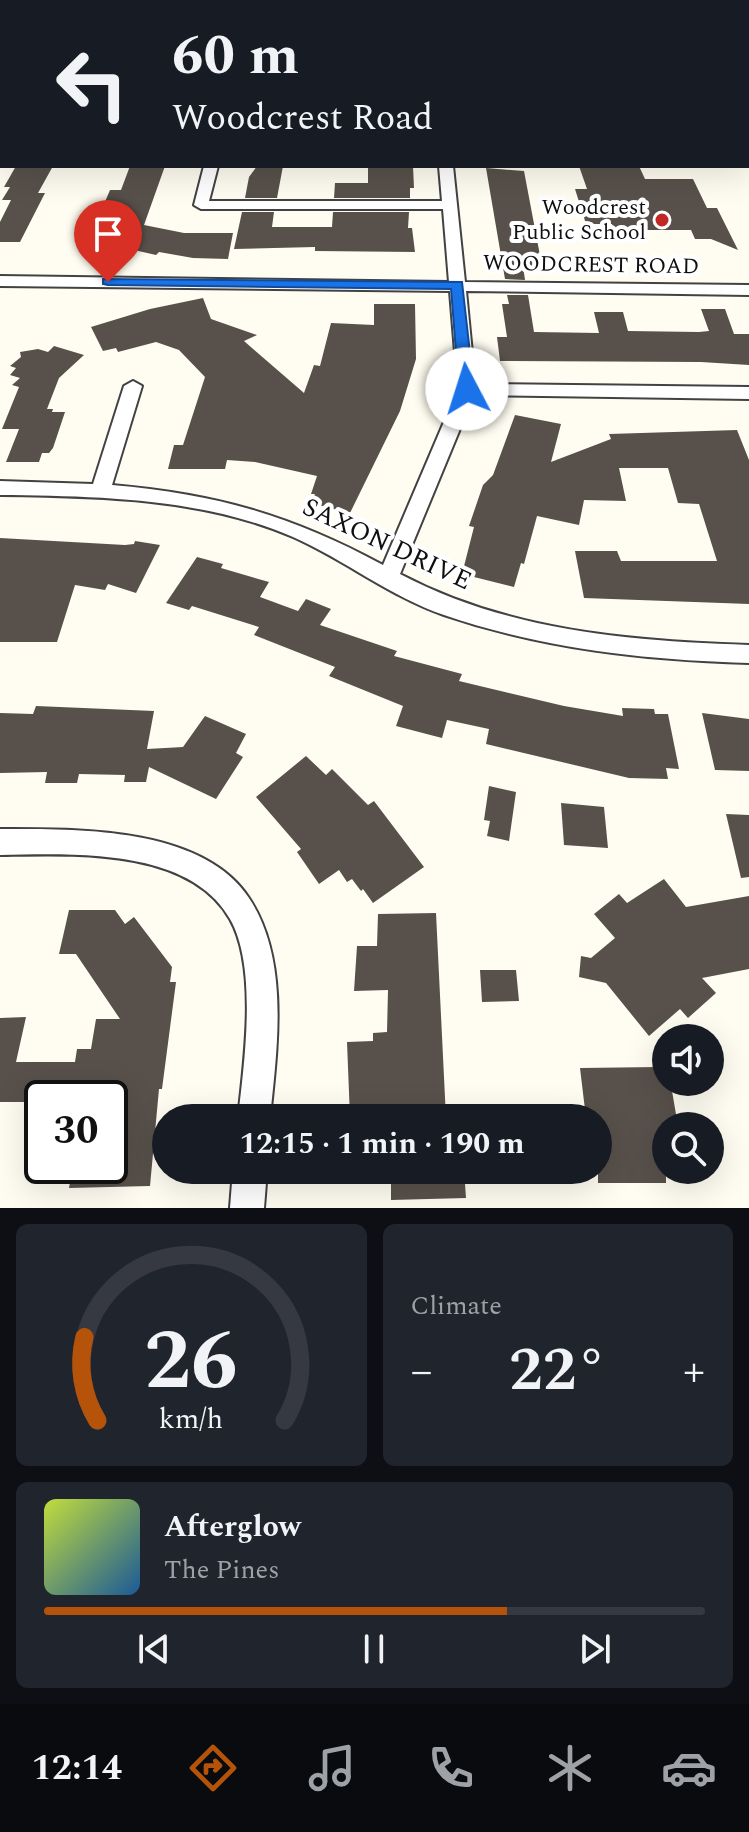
<!DOCTYPE html>
<meta charset="utf-8">
<style>
:root{--surface:#171b24;--page:#20242c;--text:#f1f3f6;--muted:#9ea1a6;--line:#363941;--accent:#b45309}
body{margin:0;font-family:Spectral,serif;background:var(--page);color:var(--text);height:100vh;display:flex;flex-direction:column;font-size:30px;white-space:nowrap}
*{box-sizing:border-box;margin:0}
p{font-size:26px;color:var(--muted)}
.icon{flex:none;width:44px;height:44px;fill:none;stroke:currentColor;stroke-width:2;stroke-linecap:round;stroke-linejoin:round}
.map{position:relative;height:1208px;overflow:hidden}
.side{display:flex;flex-direction:column;gap:16px;padding:16px;background:#0d0f14;flex:1}
.side>*{flex:none}
.guide{position:absolute;left:0px;top:0px;width:750px;height:168px;box-shadow:0 8px 32px #0002;background:#171b24;color:var(--text);overflow:hidden}
.fabs{position:absolute;left:652px;top:1024px;display:grid;gap:16px}
.fabs a{display:grid;place-items:center;width:72px;height:72px;border-radius:50%;background:var(--surface);box-shadow:0 8px 32px #0002;font-size:40px}
.speed{position:absolute;left:24px;top:1080px;display:flex;gap:16px;font-size:40px;font-weight:700;text-align:center}
.speed>*{display:grid;place-content:center;width:104px;height:104px;border-radius:50%;background:var(--surface);box-shadow:0 8px 32px #0002;line-height:1}
.speed .limit{border:4px solid #111;border-radius:12px;background:#fff;color:#111}
.pin{position:absolute;display:grid;place-items:center;width:68px;height:68px;color:#fff;margin:-82px -34px;border-radius:50% 50% 50% 0;rotate:-45deg;box-shadow:0 0 8px #0007}
.pin .icon{rotate:45deg}
.me{position:absolute;width:88px;margin:-44px;rotate:355deg;stroke-linejoin:round;filter:drop-shadow(0 0 6px #0008)}
.turn{display:flex;align-items:center;gap:28px;height:168px;padding:0 40px;font-size:36px}
.turn .icon{width:104px;height:104px;stroke-width:2.5}
.turn b{display:block;font-size:56px;line-height:68px}
.big{font-size:60px;font-weight:700;line-height:1.1}
.side .widget{flex:1;display:flex;flex-direction:column;justify-content:center;gap:12px;min-width:0;padding:0 28px;border-radius:12px;background:var(--page)}
.side .dial{align-items:center;gap:0}
.dial svg{height:208px;overflow:visible;fill:none;stroke:var(--line);stroke-width:7;stroke-linecap:round;text-anchor:middle}
.dial text{fill:var(--text);stroke:none}
.song{display:flex;align-items:center;gap:24px}
.cover{width:96px;height:96px;border-radius:12px;background:linear-gradient(135deg,hsl(70 70% 55%),hsl(210 70% 35%))}
.played{height:8px;border-radius:4px;background:linear-gradient(90deg,var(--accent) 70%,var(--line) 70%)}
.keys{display:flex;justify-content:space-around;direction:ltr}
.heat{display:flex;justify-content:space-between;align-items:center;font-size:44px;direction:ltr}
.side .tiles{flex:1;display:grid;gap:16px;grid-template-columns:1fr 1fr}
.widget:last-child{grid-column:span 2}
.trip{position:absolute;left:152px;top:1104px;width:460px;height:80px;border-radius:40px;background:var(--surface);box-shadow:0 8px 32px #0002;font-weight:700;line-height:80px;text-align:center}
.dock{display:flex;height:128px;justify-content:space-around;align-items:center;background:#090b0e;color:var(--muted)}
.dock .icon{width:56px;height:56px}
.dock .selected{color:var(--accent)}
.dock b{font-size:36px;color:var(--text)}
.map>svg:first-child{display:block}
</style>
<div class="map">
<svg width="749" height="1208" viewBox="0 0 749 1208">
<rect width="100%" height="100%" fill="#fffdf1"/>
<path fill="#58514b" d="M16,166H53L38,193H45L20,242H0V222L11,200H2L10,187H4Z
M130,166H165L144,225L184,233H233L228,259L193,258L159,252L156,255L112,245L96,223L110,190H121Z
M257,166H283L277,198H245L249,177Z
M368,166H413L414,188H410V198H334L335,183H368Z
M579,166H639L645,179H693L707,208H717L738,250L711,239H695L691,230H614L612,224H586L575,189H587Z
M486,168L524,171L542,266H523L525,280L505,279Z
M242,212H274L272,227H332L333,212H409L408,228H412L415,252L315,251V247L234,249Z
M507,295H528L534,332L599,333L594,312H623L628,331L699,332L709,331L701,309H725L734,334H749V365L701,362L500,361L497,337H507L502,304H509Z
M203,298L211,319L257,335L244,341L304,393L314,365L320,366L331,323L374,325V304H415L416,359L400,411L350,513L310,503L315,494H311L317,476L255,462L227,460L225,469H168L174,445H183L205,377L179,350L156,342L118,352L116,348L103,351L91,327L150,309Z
M54,346L84,355L59,378L47,409H53L52,412H65L53,448L49,453H42L39,462H6L19,429H2L19,387L12,385L20,378L10,375L16,368L10,366L21,357L20,352L38,349L48,352Z
M515,415L561,424L551,462L611,439L609,434L737,430L749,460V604L584,598L575,551H617L621,561H717L699,504L678,503L668,468H619L626,501L584,500L579,525L537,516L524,564L521,563L514,587L462,574L474,527L469,526L483,485L493,475Z
M0,538L125,545L134,544L135,541L160,545L136,593L108,584L105,590L75,585L57,642H0Z
M197,557L223,564L221,568L269,582L260,597L298,611L306,599L331,609L320,625L397,651L394,656L462,674L459,681L564,706L623,716L622,708L654,709L655,714H668L679,769L666,768L668,779L629,778L486,744L489,729L447,720L442,738L396,726L403,706L329,676L335,667L254,635L259,627L192,606L189,610L166,603Z
M36,706L154,711L147,749L183,747L205,716L246,734L236,753L243,757L216,799L149,767L146,782H124L125,775L79,774L77,783H45L47,772L0,773V713L33,714Z
M702,713L749,719V771L715,770Z
M306,756L326,775L332,769L368,805L374,801L424,867L373,903L363,889L361,891L352,879L347,882L339,870L319,884L297,852L301,849L256,797Z
M489,786L516,792L509,841L487,836L490,821L484,820Z
M561,803L604,807L608,848L564,845Z
M726,814L749,815V877L741,878Z
M664,879L686,907L749,896V969L702,978L716,993L688,1018L680,1009L649,1036L606,983L579,977L581,956L591,958L615,938L594,914L619,894L627,903Z
M69,910H115L125,924L134,917L172,967L170,982H176L162,1089H159L150,1186L69,1188L73,1166H110V1089L35,1090L32,1102H0V1018L26,1017L16,1062H75L77,1049H91L96,1019H120L76,954H59Z
M436,913L446,1118H350L347,1042L373,1041V1033L387,1032L388,990L354,991L357,946H377L378,914Z
M480,970H516L519,1001L482,1002Z
M659,1067L662,1085H671L678,1126H666V1183H598V1118H586L580,1068Z
M391,1170H464L466,1198L391,1200Z"/>
<g fill="none" stroke-linecap="round" stroke-linejoin="round">
<defs>
<path id="minor" d="M249,0H259L248,2Z
M424,0H434V2H424Z
M701,0H711L713,2H703Z
M748,31H749V37H748Z
M0,58H2V64H0Z
M2,123V134L0,135V124Z
M204,166H218L209,201H442L439,166H453L465,282L749,285V295L466,291L475,384L749,387V399L474,395L400,574C508,631 629,641 749,645V663C644,660 544,649 444,615C391,597 345,560 293,537C203,498 97,496 0,495V481L93,484L124,386L133,381L142,386L112,485C216,494 291,515 383,565L458,389L450,291L0,286V276L449,282L443,209H201L194,205Z
M0,829C75,829 202,826 249,898C290,960 277,1048 270,1118H238C244,1064 258,968 230,919C189,847 71,854 0,855Z
M233,1170H267L264,1208H230Z"/>
</defs>
<use href="#minor" stroke="#424242" stroke-width="4"/>
<use href="#minor" fill="#fff" fill-rule="evenodd"/>
</g>
<path fill="#1a73e8" stroke="#114b97" stroke-width="2" d="M103,279L462,282L474,389L467,394L459,389L451,289L108,285L103,284Z"/>
<circle fill="#c12725" stroke="#fff" stroke-width="3" cx="662" cy="220" r="8"/>
<g text-anchor="middle" dominant-baseline="central" stroke-width="8" stroke-linejoin="round" paint-order="stroke">
<g font-size="22" fill="#0f0f0f" stroke="#fff" text-anchor="end">
<text x="646" y="207">Woodcrest<tspan x="646" dy="25">Public School</tspan></text>
</g>
<g font-size="22" fill="#0f0f0f" stroke="#fff">
<text transform="translate(591 265) rotate(1)">WOODCREST ROAD</text>
</g>
<g font-size="26" fill="#0f0f0f" stroke="#fff">
<text transform="translate(387 544) rotate(25)">SAXON DRIVE</text>
</g>
</g>
</svg>
<div class="fabs">
<a><svg class="icon" aria-label="sound" viewBox="0 0 24 24"><path d="M4 9h4l5-4v14l-5-4H4zM17 9q2 3 0 6"/></svg></a>
<a><svg class="icon" aria-label="search" viewBox="0 0 24 24"><circle cx="10" cy="10" r="6"/><path d="M15 15l6 6"/></svg></a>
</div>
<div class="speed"><div class="limit">30</div></div>
<div class="pin" style="left:108px;top:282px;background:#d93025"><svg class="icon" aria-label="arrive" viewBox="0 0 24 24"><path d="M6 21V4h12l-3 4 3 4H6"/></svg></div>
<svg class="me" style="left:467px;top:389px" viewBox="-20 -20 40 40"><circle r="19" fill="#fff"/><path d="M0-13L10 11 0 6-10 11z" fill="#1a73e8"/></svg>
<div class="trip">12:15 · 1 min · 190 m</div>
<div class="guide">
<div class="turn"><svg class="icon" aria-label="left" viewBox="0 0 24 24"><path d="M17 20v-9H6M10 6l-5 5 5 5"/></svg><div><b>60 m</b>Woodcrest Road</div></div>
</div>
</div>
<section class="side">
<div class="tiles">
<div class="widget dial"><svg viewBox="0 0 100 80">
<path d="M14 69A42 42 0 1 1 86 69"/>
<path d="M14 69A42 42 0 0 1 9 37" stroke="#b45309"/>
<text x="50" y="56" font-size="32" font-weight="700">26</text>
<text x="50" y="72" font-size="11">km/h</text>
</svg></div>
<div class="widget"><p>Climate</p>
<div class="heat"><a>−</a><b class="big">22°</b><a>+</a></div>
</div>
<div class="widget">
<div class="song"><i class="cover"></i><div><b>Afterglow</b><p>The Pines</p></div></div>
<div class="played"></div>
<div class="keys"><svg class="icon" aria-label="previous" viewBox="0 0 24 24"><path d="M18 5L8 12l10 7zM5 5v14"/></svg><svg class="icon" aria-label="pause" viewBox="0 0 24 24"><path d="M8 5v14M16 5v14"/></svg><svg class="icon" aria-label="next" viewBox="0 0 24 24"><path d="M6 5l10 7-10 7zM19 5v14"/></svg></div>
</div>
</div>
</section>
<nav class="dock">
<b>12:14</b>
<svg class="icon selected" aria-label="directions" viewBox="0 0 24 24"><path d="M12 3l9 9-9 9-9-9zM9 14v-3h6M13 9l2 2-2 2"/></svg>
<svg class="icon" aria-label="music" viewBox="0 0 24 24"><path d="M9 18V5l10-2v13"/><circle cx="6" cy="18" r="3"/><circle cx="16" cy="16" r="3"/></svg>
<svg class="icon" aria-label="phone" viewBox="0 0 24 24"><path d="M5 4h4l2 5-3 2q2 4 5 5l2-3 5 2v4C11 20 4 13 5 4z"/></svg>
<svg class="icon" aria-label="climate" viewBox="0 0 24 24"><path d="M12 3v18M4 7l16 10M4 17L20 7"/></svg>
<svg class="icon" aria-label="car" viewBox="0 0 24 24"><path d="M5 17H2v-5l4-1 3-4h7l3 4 3 1v5h-3M9 17h6M6 11h13"/><circle cx="7" cy="17" r="2"/><circle cx="17" cy="17" r="2"/></svg>
</nav>
